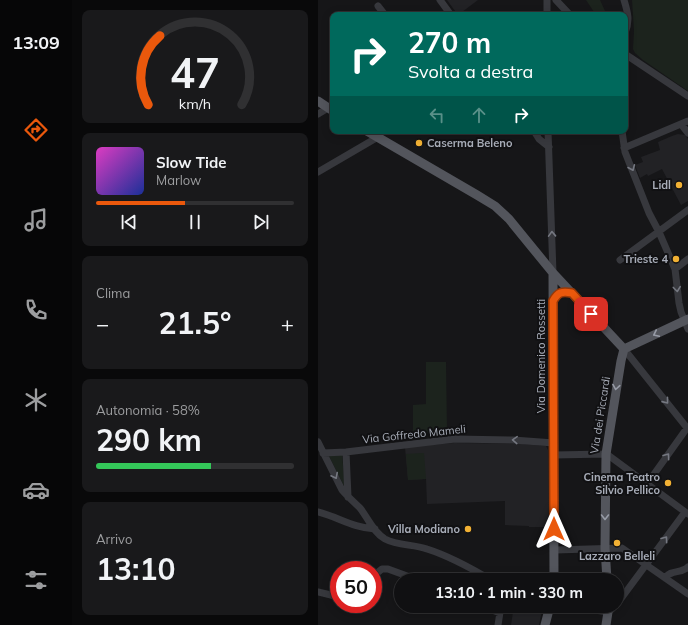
<!DOCTYPE html>
<html lang="it">
<meta charset="utf-8">
<style>
:root{--surface:#101012;--page:#19191b;--text:#f1f3f6;--muted:#9c9d9f;--line:#303032;--accent:#ea580c}
body{margin:0;font-family:Mulish,sans-serif;background:var(--page);color:var(--text);height:100vh;display:flex;flex-direction:column;font-size:15px;white-space:nowrap}
*{box-sizing:border-box;margin:0}
p{font-size:13px;color:var(--muted)}
.icon{flex:none;width:22px;height:22px;fill:none;stroke:currentColor;stroke-width:2;stroke-linecap:round;stroke-linejoin:round}
.map{position:relative;flex:1;overflow:hidden}
.side{display:flex;flex-direction:column;gap:10px;padding:10px;background:#09090a;width:246px}
.side>*{flex:none}
.guide{position:absolute;left:12px;top:12px;width:298px;height:122px;border-radius:8px;box-shadow:0 2px 10px #0003,0 0 0 1px var(--line);background:#00695c;color:#fff;overflow:hidden}
.speed{position:absolute;left:12px;top:561px;display:flex;gap:8px;font-size:20px;font-weight:700;text-align:center}
.speed>*{display:grid;place-content:center;width:52px;height:52px;border-radius:50%;background:var(--surface);box-shadow:0 2px 10px #0003,0 0 0 1px var(--line);line-height:1}
.speed .limit{border:6px solid #d22;background:#fff;color:#111}
.pin{position:absolute;display:grid;place-items:center;width:34px;height:34px;color:#fff;margin:-17px;border-radius:8px;box-shadow:0 2px 6px #0006}
.me{position:absolute;width:44px;margin:-22px;rotate:0deg;stroke-linejoin:round;filter:drop-shadow(0 0 3px #0008)}
.turn{display:flex;align-items:center;gap:14px;height:84px;padding:0 12px;font-size:18px}
.turn .icon{width:52px;height:52px;stroke-width:2.5}
.turn b{display:block;font-size:28px;line-height:34px}
.lanes{display:flex;align-items:center;height:38px;padding:0 12px;background:#0003;justify-content:center;gap:20px;direction:ltr}
.lanes .off{opacity:.35}
.big{font-size:30px;font-weight:700;line-height:1.1}
.side .tile{flex:1;display:flex;flex-direction:column;justify-content:center;gap:6px;min-width:0;padding:0 14px;border-radius:8px;background:var(--page)}
.side .dial{align-items:center;gap:0}
.dial svg{height:104px;overflow:visible;fill:none;stroke:var(--line);stroke-width:7;stroke-linecap:round;text-anchor:middle}
.dial text{fill:var(--text);stroke:none}
.song{display:flex;align-items:center;gap:12px}
.cover{width:48px;height:48px;border-radius:6px;background:linear-gradient(135deg,hsl(310 70% 55%),hsl(230 70% 35%))}
.played{height:4px;border-radius:2px;background:linear-gradient(90deg,var(--accent) 45%,var(--line) 45%)}
.keys{display:flex;justify-content:space-around;direction:ltr}
.heat{display:flex;justify-content:space-between;align-items:center;font-size:22px;direction:ltr}
.charge{height:6px;border-radius:3px;background:linear-gradient(90deg,#34c759 58%,var(--line) 0)}
.trip{position:absolute;left:76px;top:573px;width:230px;height:40px;border-radius:20px;background:var(--surface);box-shadow:0 2px 10px #0003,0 0 0 1px var(--line);font-weight:700;line-height:40px;text-align:center}
main{display:flex;flex:1;min-height:0}
.tab-bar{display:flex;flex-direction:column;width:72px;justify-content:space-around;align-items:center;background:#060607;color:var(--muted)}
.tab-bar .icon{width:28px;height:28px}
.tab-bar .on{color:var(--accent)}
.tab-bar b{font-size:18px;color:var(--text)}
.map>svg:first-child{display:block}
</style>
<main>
<nav class="tab-bar">
<b>13:09</b>
<svg class="icon on" aria-label="directions" viewBox="0 0 24 24"><path d="M12 3l9 9-9 9-9-9zM9 14v-3h6M13 9l2 2-2 2"/></svg>
<svg class="icon" aria-label="music" viewBox="0 0 24 24"><path d="M9 18V5l10-2v13"/><circle cx="6" cy="18" r="3"/><circle cx="16" cy="16" r="3"/></svg>
<svg class="icon" aria-label="phone" viewBox="0 0 24 24"><path d="M5 4h4l2 5-3 2q2 4 5 5l2-3 5 2v4C11 20 4 13 5 4z"/></svg>
<svg class="icon" aria-label="climate" viewBox="0 0 24 24"><path d="M12 3v18M4 7l16 10M4 17L20 7"/></svg>
<svg class="icon" aria-label="car" viewBox="0 0 24 24"><path d="M5 17H2v-5l4-1 3-4h7l3 4 3 1v5h-3M9 17h6M6 11h13"/><circle cx="7" cy="17" r="2"/><circle cx="17" cy="17" r="2"/></svg>
<svg class="icon" aria-label="filters" viewBox="0 0 24 24"><path d="M4 7h16M4 17h16"/><circle cx="9" cy="7" r="2"/><circle cx="15" cy="17" r="2"/></svg>
</nav>
<section class="side">
<div class="tile dial"><svg viewBox="0 0 100 80">
<path d="M14 69A42 42 0 1 1 86 69"/>
<path d="M14 69A42 42 0 0 1 23 16" stroke="#ea580c"/>
<text x="50" y="56" font-size="32" font-weight="700">47</text>
<text x="50" y="72" font-size="11">km/h</text>
</svg></div>
<div class="tile">
<div class="song"><i class="cover"></i><div><b>Slow Tide</b><p>Marlow</p></div></div>
<div class="played"></div>
<div class="keys"><svg class="icon" aria-label="previous" viewBox="0 0 24 24"><path d="M18 5L8 12l10 7zM5 5v14"/></svg><svg class="icon" aria-label="pause" viewBox="0 0 24 24"><path d="M8 5v14M16 5v14"/></svg><svg class="icon" aria-label="next" viewBox="0 0 24 24"><path d="M6 5l10 7-10 7zM19 5v14"/></svg></div>
</div>
<div class="tile"><p>Clima</p>
<div class="heat"><a>−</a><b class="big">21.5°</b><a>+</a></div>
</div>
<div class="tile"><p>Autonomia · 58%</p><b class="big">290 km</b><div class="charge"></div></div>
<div class="tile"><p>Arrivo</p><b class="big">13:10</b></div>
</section>
<div class="map">
<svg width="370" height="625" viewBox="0 0 370 625">
<rect width="100%" height="100%" fill="#161618"/>
<path fill="#222225" d="M129,0H160L140,15Z
M360,134L367,135L370,139V201L363,205L344,169L330,176L329,174L322,178L317,165L325,162L323,157L342,150L340,142L354,136Z
M136,443L205,444L228,446L230,450L231,527H211V526L187,525V501L109,504L108,479L90,480L87,447Z
M191,606H225L221,625H193L195,612L191,611Z"/>
<path fill="#1c231d" d="M268,0H282L287,11L281,15H278Z
M314,0H370V91L325,60L317,53L315,49L316,31Z
M108,362H128L129,431L95,435V405L108,404Z
M104,453H106L108,479L90,480L88,454Z
M24,455L27,488L11,456Z"/>
<g fill="none" stroke-linecap="round" stroke-linejoin="round">
<path stroke="#37383d" stroke-width="7" d="M122,0L133,15
M238,0L252,15
M306,0C310,13 312,21 307,33
M60,6L67,15
M229,15V0
M307,54L370,96
M0,114L10,108
M363,124L370,133
M216,131L221,139L231,147
M230,131L235,273
M304,131L307,152L331,213L341,232L357,269L361,303L363,312L370,329
M306,148L370,121
M0,172L60,137
M302,260L370,210
M357,269L370,259
M306,349L370,429
M0,442L24,490C30,497 36,502 42,508C50,518 55,532 67,539C80,546 95,544 109,549C131,556 153,568 173,580
M28,452L30,497
M5,453L28,452L137,439L195,440L236,443
M236,455L288,454L290,455L370,514
M329,484L369,428
M0,512C20,517 35,528 57,529
M237,550L304,548L370,594
M347,578C353,569 363,574 370,567
M55,587L59,573L64,569H70L100,580
M0,592L21,597
M47,604L50,605V604
M299,604L367,512
M164,606L182,613
M252,606L290,612L294,609
M180,625L183,606"/>
<path stroke="#53555c" stroke-width="9" d="M0,101L15,111
M49,131L159,195L177,206L191,219L235,273L306,349
M235,273L236,580
M306,349L370,319
M289,580L287,548L288,454L303,361L306,349
M227,625L232,606
M288,625L290,612V606"/>
</g>
<defs><path id="oneway-chevron" d="M-2-3.5L2.5 0L-2 3.5" fill="none" stroke-width="1.6" stroke-linecap="round" stroke-linejoin="round"/></defs>
<g stroke="#757881">
<use href="#oneway-chevron" transform="translate(314 168) rotate(67)"/>
<use href="#oneway-chevron" transform="translate(234 234) rotate(-92)"/>
<use href="#oneway-chevron" transform="translate(359 289) rotate(83)"/>
<use href="#oneway-chevron" transform="translate(348 401) rotate(51)"/>
<use href="#oneway-chevron" transform="translate(197 440) rotate(-177)"/>
<use href="#oneway-chevron" transform="translate(349 456) rotate(-54)"/>
<use href="#oneway-chevron" transform="translate(17 476) rotate(63)"/>
<use href="#oneway-chevron" transform="translate(347 539) rotate(-54)"/>
</g>
<g stroke="#979ba6">
<use href="#oneway-chevron" transform="translate(338 334) rotate(155)"/>
<use href="#oneway-chevron" transform="translate(298 387) rotate(99)"/>
<use href="#oneway-chevron" transform="translate(287 517) rotate(90)"/>
</g>
<g fill="none" stroke-linecap="round" stroke-linejoin="round">
<defs>
<path id="route" d="M236,529L235,301C240,292 244,291 254,293L273,314"/>
</defs>
<use href="#route" stroke="#983908" stroke-width="10"/>
<use href="#route" stroke="#ea580c" stroke-width="7"/>
</g>
<g fill="#f2b134" stroke="#111113" stroke-width="1.5">
<circle cx="101" cy="143" r="4"/>
<circle cx="361" cy="185" r="4"/>
<circle cx="358" cy="259" r="4"/>
<circle cx="350" cy="483" r="4"/>
<circle cx="150" cy="529" r="4"/>
<circle cx="299" cy="543" r="4"/>
</g>
<g text-anchor="middle" dominant-baseline="central" stroke-width="4" stroke-linejoin="round" paint-order="stroke">
<g font-size="11" font-weight="bold" fill="#a8adb8" stroke="#111113" text-anchor="end">
<text x="109" y="143" text-anchor="start">Caserma Beleno</text>
<text x="353" y="185">Lidl</text>
<text x="350" y="259">Trieste 4</text>
<text x="342" y="477">Cinema Teatro<tspan x="342" dy="13">Silvio Pellico</tspan></text>
<text x="142" y="529">Villa Modiano</text>
<text x="299" y="556" text-anchor="middle">Lazzaro Belleli</text>
</g>
<g font-size="11" fill="#a8adb8" stroke="#111113">
<text transform="translate(223 356) rotate(-90)">Via Domenico Rossetti</text>
<text transform="translate(282 415) rotate(-81)">Via dei Piccardi</text>
<text transform="translate(96 434) rotate(-6)">Via Goffredo Mameli</text>
</g>
</g>
</svg>
<div class="speed"><div class="limit">50</div></div>
<div class="pin" style="left:273px;top:314px;background:#d93025"><svg class="icon" aria-label="arrive" viewBox="0 0 24 24"><path d="M6 21V4h12l-3 4 3 4H6"/></svg></div>
<svg class="me" style="left:236px;top:529px" viewBox="-20 -20 40 40"><path d="M0-17L14 15 0 8-14 15z" fill="#ea580c" stroke="#fff" stroke-width="4"/></svg>
<div class="trip">13:10 · 1 min · 330 m</div>
<div class="guide">
<div class="turn"><svg class="icon" aria-label="right" viewBox="0 0 24 24"><path d="M7 20v-9h11M14 6l5 5-5 5"/></svg><div><b>270 m</b>Svolta a destra</div></div>
<div class="lanes"><svg class="icon off" aria-label="left" viewBox="0 0 24 24"><path d="M17 20v-9H6M10 6l-5 5 5 5"/></svg><svg class="icon off" aria-label="ahead" viewBox="0 0 24 24"><path d="M12 20V5M6 11l6-6 6 6"/></svg><svg class="icon" aria-label="right" viewBox="0 0 24 24"><path d="M7 20v-9h11M14 6l5 5-5 5"/></svg></div>
</div>
</div>
</main>
